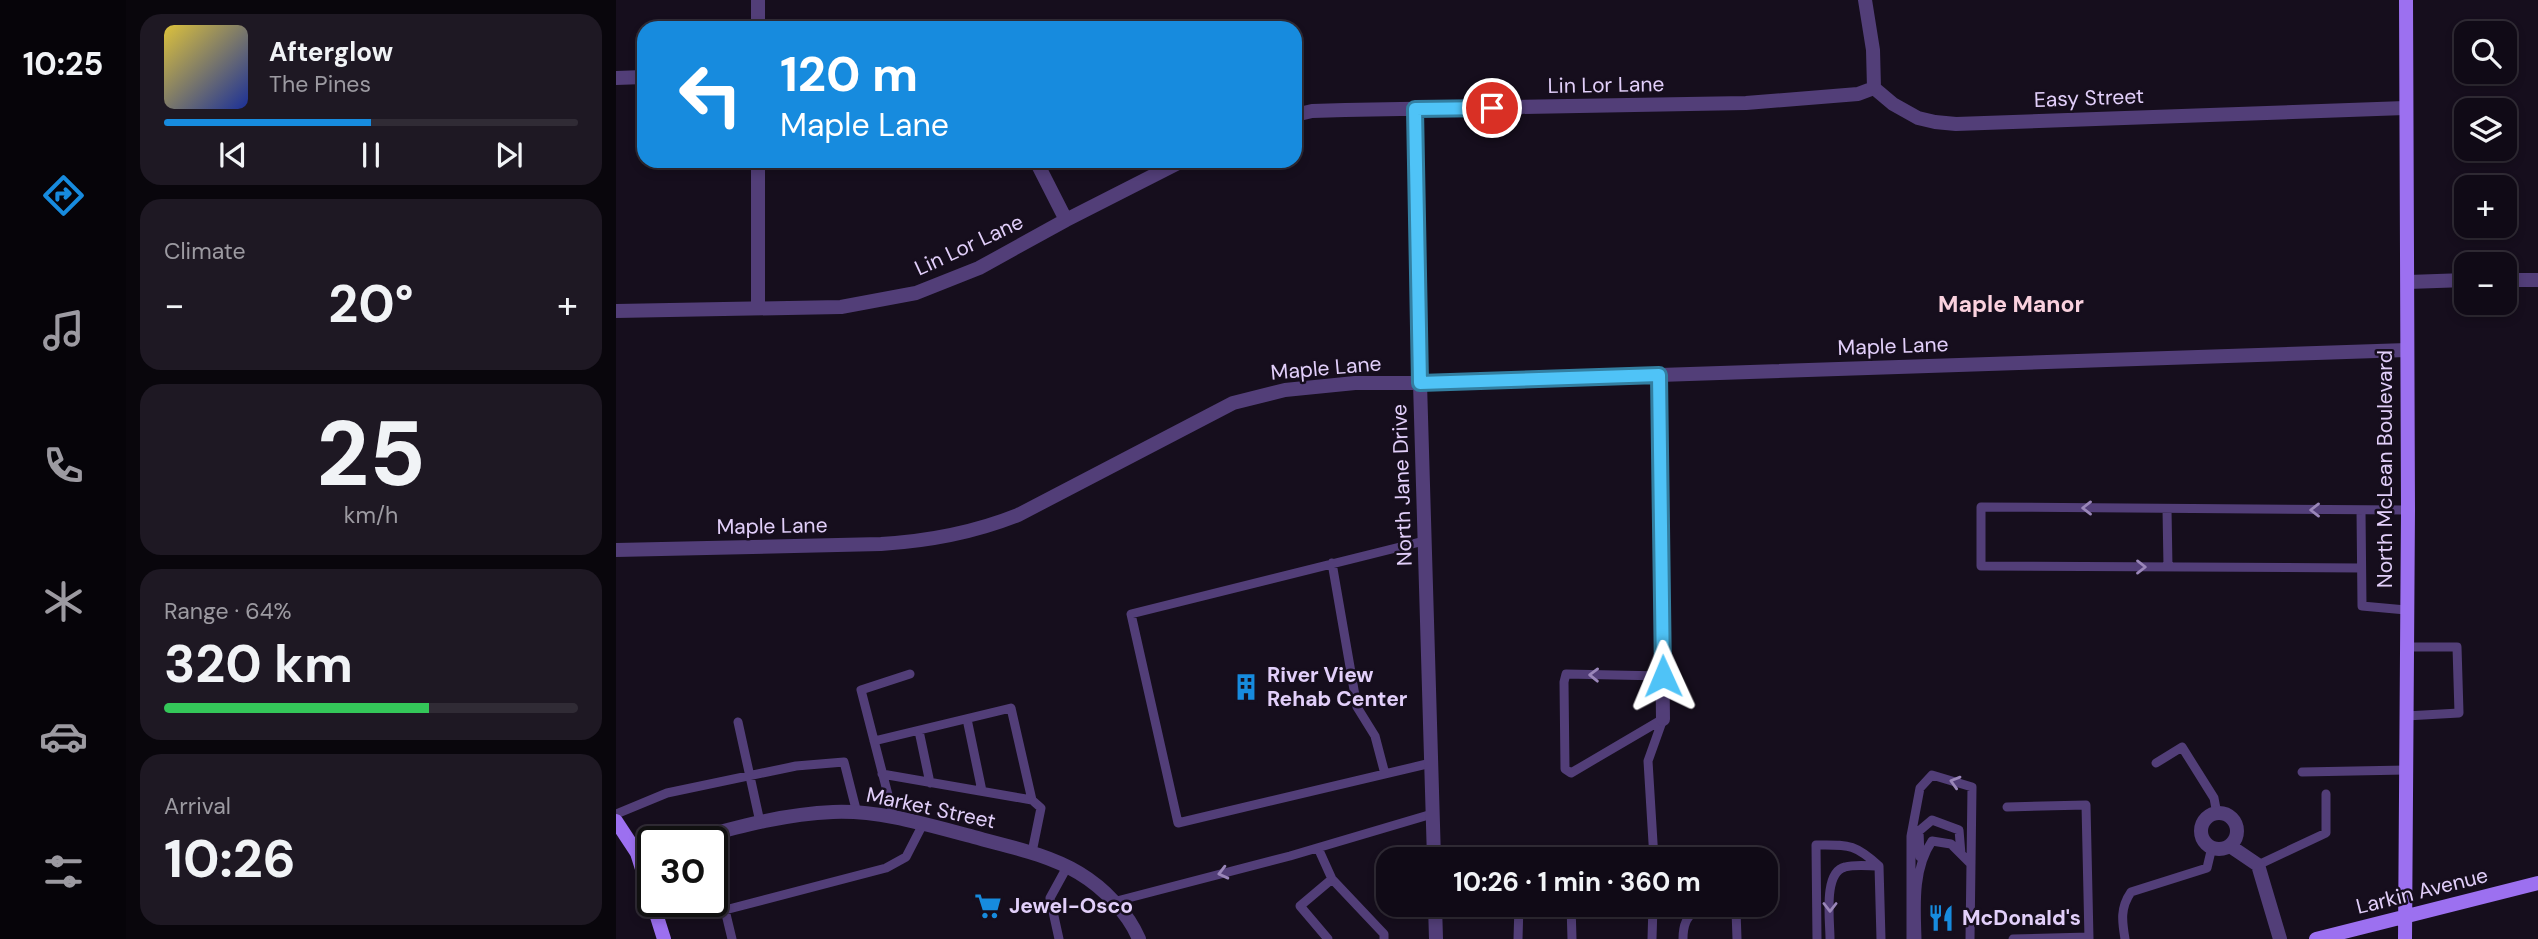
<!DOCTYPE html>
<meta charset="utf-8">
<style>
:root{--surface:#100a16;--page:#1e1823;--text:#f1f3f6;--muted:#9c9aa1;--line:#302b35;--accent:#178bde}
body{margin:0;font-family:"DM Sans",sans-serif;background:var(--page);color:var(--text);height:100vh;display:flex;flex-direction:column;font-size:26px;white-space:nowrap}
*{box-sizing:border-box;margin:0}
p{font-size:23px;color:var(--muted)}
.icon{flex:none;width:38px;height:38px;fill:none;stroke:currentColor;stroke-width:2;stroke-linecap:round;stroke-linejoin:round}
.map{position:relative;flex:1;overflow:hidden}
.sheet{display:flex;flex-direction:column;gap:14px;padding:14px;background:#09060c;width:490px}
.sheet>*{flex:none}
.banner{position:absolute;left:21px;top:21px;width:665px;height:147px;border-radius:21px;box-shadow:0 4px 10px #0003,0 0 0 2px var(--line);background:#178bde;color:#fff;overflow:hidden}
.buttons{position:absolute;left:1838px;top:21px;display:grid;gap:14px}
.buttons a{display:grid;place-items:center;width:63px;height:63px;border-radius:14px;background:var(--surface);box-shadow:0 4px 10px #0003,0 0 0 2px var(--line);font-size:35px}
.speed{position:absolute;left:21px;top:826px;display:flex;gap:14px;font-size:35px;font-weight:700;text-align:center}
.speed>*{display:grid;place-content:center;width:91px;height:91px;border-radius:50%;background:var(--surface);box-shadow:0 4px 10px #0003,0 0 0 2px var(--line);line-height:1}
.speed .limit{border:4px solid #111;border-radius:10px;background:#fff;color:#111}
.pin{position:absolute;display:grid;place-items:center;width:60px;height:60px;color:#fff;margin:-30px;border:4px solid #fff;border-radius:50%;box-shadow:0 2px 7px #0007}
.me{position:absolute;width:77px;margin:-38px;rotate:359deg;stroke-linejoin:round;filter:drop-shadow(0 0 5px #0008)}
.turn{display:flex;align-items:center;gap:24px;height:147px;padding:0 28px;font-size:32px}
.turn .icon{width:91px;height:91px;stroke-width:2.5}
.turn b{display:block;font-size:49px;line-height:60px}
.big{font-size:52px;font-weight:700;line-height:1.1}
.sheet .tile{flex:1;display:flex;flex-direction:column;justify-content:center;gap:10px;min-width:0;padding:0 24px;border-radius:21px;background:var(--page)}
.sheet .dial{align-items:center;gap:0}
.dial b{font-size:91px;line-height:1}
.song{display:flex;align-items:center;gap:21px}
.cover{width:84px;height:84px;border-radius:10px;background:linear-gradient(135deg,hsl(50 70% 55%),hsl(230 70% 35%))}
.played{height:7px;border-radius:4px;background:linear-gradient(90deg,var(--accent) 50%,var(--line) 50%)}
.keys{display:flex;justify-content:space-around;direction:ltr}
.heat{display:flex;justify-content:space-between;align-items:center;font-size:38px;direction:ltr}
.charge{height:10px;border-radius:5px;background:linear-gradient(90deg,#34c759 64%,var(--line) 0)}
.trip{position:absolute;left:760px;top:847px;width:402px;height:70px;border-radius:21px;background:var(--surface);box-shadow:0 4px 10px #0003,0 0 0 2px var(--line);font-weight:700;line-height:70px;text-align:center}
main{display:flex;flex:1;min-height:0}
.tab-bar{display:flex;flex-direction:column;width:126px;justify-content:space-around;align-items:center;background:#060409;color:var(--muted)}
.tab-bar .icon{width:49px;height:49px}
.tab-bar .selected{color:var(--accent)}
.tab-bar b{font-size:32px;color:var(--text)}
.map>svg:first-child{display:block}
</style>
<main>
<nav class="tab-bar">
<b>10:25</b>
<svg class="icon selected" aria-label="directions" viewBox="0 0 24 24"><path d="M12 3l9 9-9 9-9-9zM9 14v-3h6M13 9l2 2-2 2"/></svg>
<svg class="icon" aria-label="music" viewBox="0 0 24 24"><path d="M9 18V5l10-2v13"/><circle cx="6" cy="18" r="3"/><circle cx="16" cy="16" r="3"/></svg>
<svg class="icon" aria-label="phone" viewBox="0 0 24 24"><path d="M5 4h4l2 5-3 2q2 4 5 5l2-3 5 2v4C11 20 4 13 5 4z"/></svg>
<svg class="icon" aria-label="climate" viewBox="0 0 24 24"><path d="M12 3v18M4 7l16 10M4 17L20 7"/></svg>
<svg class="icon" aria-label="car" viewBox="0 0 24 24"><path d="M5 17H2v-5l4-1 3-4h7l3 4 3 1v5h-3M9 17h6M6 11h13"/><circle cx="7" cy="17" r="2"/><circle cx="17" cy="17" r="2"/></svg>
<svg class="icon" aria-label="filters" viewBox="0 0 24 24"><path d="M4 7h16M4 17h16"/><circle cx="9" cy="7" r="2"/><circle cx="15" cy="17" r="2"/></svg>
</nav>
<section class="sheet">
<div class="tile">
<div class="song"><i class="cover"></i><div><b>Afterglow</b><p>The Pines</p></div></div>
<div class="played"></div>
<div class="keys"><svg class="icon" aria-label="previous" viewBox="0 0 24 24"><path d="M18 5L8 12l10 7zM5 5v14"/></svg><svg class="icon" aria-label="pause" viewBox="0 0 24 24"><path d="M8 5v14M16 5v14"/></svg><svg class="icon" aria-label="next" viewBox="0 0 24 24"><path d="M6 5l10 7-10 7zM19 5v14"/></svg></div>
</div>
<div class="tile"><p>Climate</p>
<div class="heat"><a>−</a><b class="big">20°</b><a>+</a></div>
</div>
<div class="tile dial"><b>25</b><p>km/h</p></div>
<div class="tile"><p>Range · 64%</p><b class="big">320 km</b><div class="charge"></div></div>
<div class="tile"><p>Arrival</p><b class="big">10:26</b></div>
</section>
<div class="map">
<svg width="1922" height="939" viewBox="0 0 1922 939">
<rect width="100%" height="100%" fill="#160e1d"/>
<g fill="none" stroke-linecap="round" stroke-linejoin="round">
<path stroke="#523e78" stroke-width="9" d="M1551,509L1552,567
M1745,510L1746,606L1790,610
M808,541L515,614L562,823L815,763
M716,563L741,707L759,736L769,774
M1745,568L1365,566V507L1792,510
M1790,647H1841L1843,713L1790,716
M351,719L366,791
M1047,719L955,773L949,769L948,682L950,674L1047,676
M122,722L144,822
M303,731L314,783
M258,741L395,708L416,800
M1540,763L1566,747L1598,798L1601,814
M1686,772L1790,770
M266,774L416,800L425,808L416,852
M1391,807L1470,805L1473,939
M0,814L51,793L180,766L228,762L241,813
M278,818L245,690L294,674
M702,848L716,879L768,934V939
M1304,857L1303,831L1316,820L1343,830L1345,854
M1038,859L1032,761L1047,719
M1050,859L1142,856
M1642,865L1710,833V794
M497,902L674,856L816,814
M819,905H902
M904,905H1037L1036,939
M955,905L956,939
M38,907L91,901
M116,939L109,910L270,868L290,857L307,824
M443,939L434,898L451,867
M712,939L684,906L716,879
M902,939L903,905
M1067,939C1067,902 1092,910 1120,910L1121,939
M1201,939L1200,845C1232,845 1238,843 1263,866L1265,939
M1214,939C1214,920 1207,872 1229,867C1240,864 1253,866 1263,866
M1295,939V836L1304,788L1316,775L1356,787L1354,939
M1301,939C1300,906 1297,869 1316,841L1335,844L1354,863
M1397,939L1473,937
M1509,939C1506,921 1504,908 1515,892L1591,868L1596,847"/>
<path stroke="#523e78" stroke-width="14" d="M142,0V28
M1249,0L1257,50L1258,88L1277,104L1302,118L1319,122L1340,124L1789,108
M0,78L28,77
M799,109L804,383L818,859
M679,115L696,111L729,110L1130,103L1242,94L1258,88
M420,161L450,220
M1888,280H1922
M1792,282L1850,280
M142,308V161
M0,311L225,307L300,293L363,268L450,220L566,161
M1043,375L1047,719
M0,550L265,544C314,541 357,533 402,515L617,403L669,390L739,383H804L1791,350
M1585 831a18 18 0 1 1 36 0a18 18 0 1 1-36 0Z
M66,842C115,829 165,814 217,812C264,810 312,825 358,837C394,847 431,854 463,873C488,888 512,913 523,939
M1614,846L1642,865L1664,939
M21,853L37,849
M819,905L820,939"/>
<path stroke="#9c70f0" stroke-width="14" d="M0,821L21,853L48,939
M1700,939L1922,883
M1789,939L1792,510L1790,0"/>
</g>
<defs><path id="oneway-chevron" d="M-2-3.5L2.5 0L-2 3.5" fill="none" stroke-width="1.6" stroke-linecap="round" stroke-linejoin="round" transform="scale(1.75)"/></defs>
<g stroke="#9a86b9">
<use href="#oneway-chevron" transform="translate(1471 508) rotate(-180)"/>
<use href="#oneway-chevron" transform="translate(1699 510) rotate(-180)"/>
<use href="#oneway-chevron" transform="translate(1525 567)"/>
<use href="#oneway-chevron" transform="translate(978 675) rotate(-179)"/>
<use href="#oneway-chevron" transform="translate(1339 782) rotate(-164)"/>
<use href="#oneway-chevron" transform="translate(607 873) rotate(166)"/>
<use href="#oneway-chevron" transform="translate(1214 907) rotate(90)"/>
</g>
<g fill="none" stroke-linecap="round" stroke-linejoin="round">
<defs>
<path id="route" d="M876,108L799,109L804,383L1043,375L1047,676"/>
</defs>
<use href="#route" stroke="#337fa1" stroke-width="18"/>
<use href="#route" stroke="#4fc3f7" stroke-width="12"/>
</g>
<defs>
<symbol id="building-bare" viewBox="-9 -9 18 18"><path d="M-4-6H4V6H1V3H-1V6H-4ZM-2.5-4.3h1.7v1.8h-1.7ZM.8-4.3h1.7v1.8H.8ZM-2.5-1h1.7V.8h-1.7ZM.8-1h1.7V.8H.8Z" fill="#178bde" stroke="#160e1d" stroke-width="2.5" paint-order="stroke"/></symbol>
<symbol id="supermarket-bare" viewBox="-9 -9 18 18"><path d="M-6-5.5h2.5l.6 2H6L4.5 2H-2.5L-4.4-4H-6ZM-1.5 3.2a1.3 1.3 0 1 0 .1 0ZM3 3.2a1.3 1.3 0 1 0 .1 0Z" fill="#178bde" stroke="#160e1d" stroke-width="2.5" paint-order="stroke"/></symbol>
<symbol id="restaurant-bare" viewBox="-9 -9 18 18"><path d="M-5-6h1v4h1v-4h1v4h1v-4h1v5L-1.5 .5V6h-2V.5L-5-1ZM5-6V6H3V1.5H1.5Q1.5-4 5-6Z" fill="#178bde" stroke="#160e1d" stroke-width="2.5" paint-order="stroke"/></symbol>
</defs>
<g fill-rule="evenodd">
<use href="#building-bare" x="611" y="668" width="38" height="38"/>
<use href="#supermarket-bare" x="353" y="887" width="38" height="38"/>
<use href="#restaurant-bare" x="1306" y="899" width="38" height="38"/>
</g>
<g text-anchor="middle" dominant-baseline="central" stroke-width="5" stroke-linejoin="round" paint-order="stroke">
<g font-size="21" fill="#e2cffa" stroke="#160e1d">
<text transform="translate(990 85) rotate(-1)">Lin Lor Lane</text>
<text transform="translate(1473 98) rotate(-2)">Easy Street</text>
<text transform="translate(353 245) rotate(-25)">Lin Lor Lane</text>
<text transform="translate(1277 346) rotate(-2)">Maple Lane</text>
<text transform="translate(710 368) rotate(-5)">Maple Lane</text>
<text transform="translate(1769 469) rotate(-90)">North McLean Boulevard</text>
<text transform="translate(786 485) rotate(-92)">North Jane Drive</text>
<text transform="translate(156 526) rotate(-1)">Maple Lane</text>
<text transform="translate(315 808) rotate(12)">Market Street</text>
<text transform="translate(1806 891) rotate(-14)">Larkin Avenue</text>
</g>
<g font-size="21" font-weight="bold" fill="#e2cffa" stroke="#160e1d" text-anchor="start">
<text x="651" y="675">River View<tspan x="651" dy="24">Rehab Center</tspan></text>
<text x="393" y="906">Jewel-Osco</text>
<text x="1346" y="918">McDonald's</text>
</g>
<g font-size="23" font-weight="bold" fill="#fad1de" stroke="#160e1d">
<text x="1395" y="304">Maple Manor</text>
</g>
</g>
</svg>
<div class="buttons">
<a><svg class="icon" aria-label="search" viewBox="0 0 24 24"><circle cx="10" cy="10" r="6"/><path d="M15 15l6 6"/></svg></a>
<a><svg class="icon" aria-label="layers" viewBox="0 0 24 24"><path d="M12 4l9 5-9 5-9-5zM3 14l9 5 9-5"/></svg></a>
<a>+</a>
<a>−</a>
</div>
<div class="speed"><div class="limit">30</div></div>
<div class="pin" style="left:876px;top:108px;background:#d93025"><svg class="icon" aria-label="arrive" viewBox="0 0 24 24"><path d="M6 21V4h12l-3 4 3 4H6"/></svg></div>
<svg class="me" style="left:1047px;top:676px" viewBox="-20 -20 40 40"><path d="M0-17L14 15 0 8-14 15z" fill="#4fc3f7" stroke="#fff" stroke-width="4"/></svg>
<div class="trip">10:26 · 1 min · 360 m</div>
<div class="banner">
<div class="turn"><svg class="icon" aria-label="left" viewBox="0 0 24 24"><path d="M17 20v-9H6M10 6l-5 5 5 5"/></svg><div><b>120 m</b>Maple Lane</div></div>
</div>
</div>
</main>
